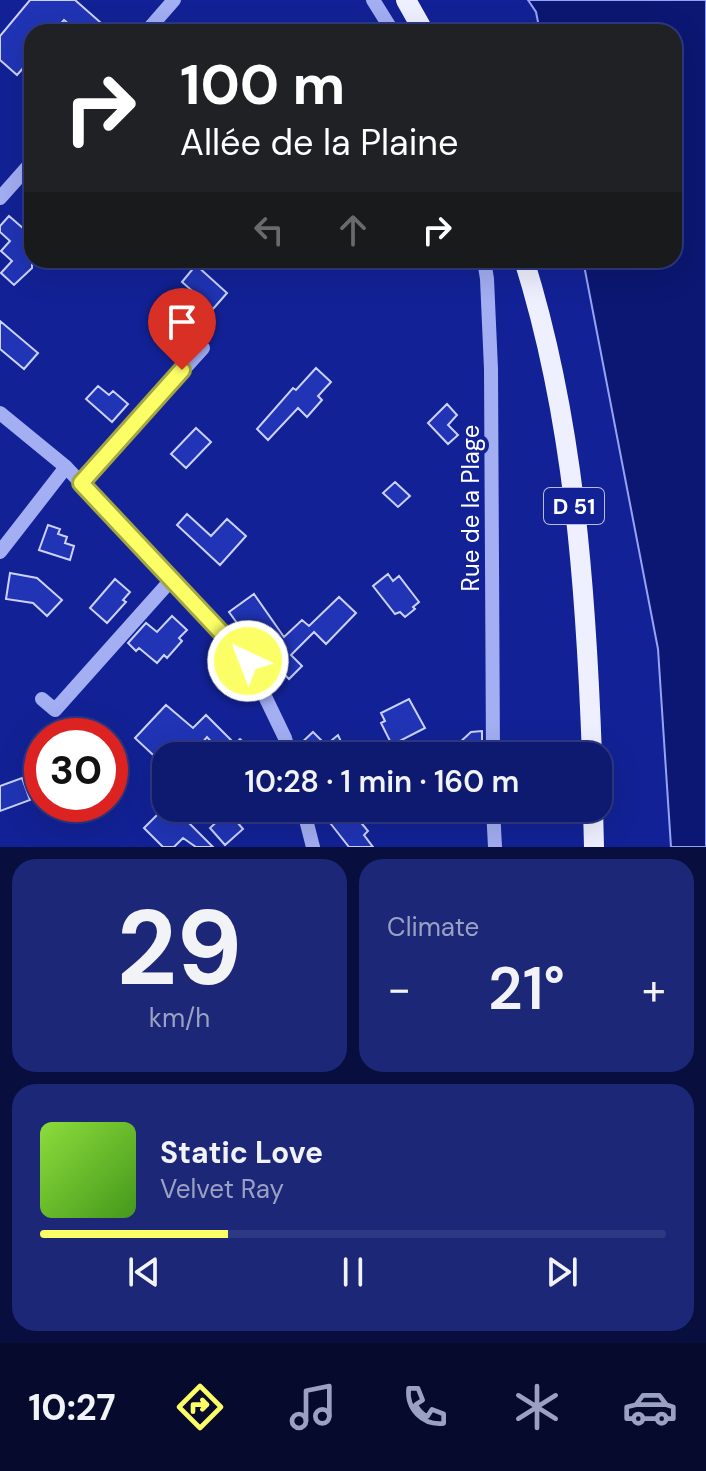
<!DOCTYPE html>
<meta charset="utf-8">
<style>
:root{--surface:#0e1a70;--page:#1c2778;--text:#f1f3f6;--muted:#9ba1c3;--line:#2e3883;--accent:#fbff65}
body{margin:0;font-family:"DM Sans",sans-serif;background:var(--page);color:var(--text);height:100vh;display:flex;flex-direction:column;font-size:30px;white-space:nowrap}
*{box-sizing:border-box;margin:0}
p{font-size:26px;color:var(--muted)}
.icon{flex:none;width:44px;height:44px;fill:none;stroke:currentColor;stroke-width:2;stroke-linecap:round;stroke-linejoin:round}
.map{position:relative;height:847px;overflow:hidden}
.side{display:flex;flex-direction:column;gap:12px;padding:12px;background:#080e3e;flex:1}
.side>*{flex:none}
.banner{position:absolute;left:24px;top:24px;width:658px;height:244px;border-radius:24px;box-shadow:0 8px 32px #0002,0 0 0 2px var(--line);background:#202124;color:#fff;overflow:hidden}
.speed{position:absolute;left:24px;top:718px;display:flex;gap:16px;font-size:40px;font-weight:700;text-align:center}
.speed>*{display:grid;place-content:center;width:104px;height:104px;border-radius:50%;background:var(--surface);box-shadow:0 8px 32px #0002,0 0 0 2px var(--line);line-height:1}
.speed .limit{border:12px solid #d22;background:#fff;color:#111}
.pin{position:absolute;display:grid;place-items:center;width:68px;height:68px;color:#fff;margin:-82px -34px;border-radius:50% 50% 50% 0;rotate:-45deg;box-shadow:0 0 8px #0007}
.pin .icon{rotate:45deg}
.me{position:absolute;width:88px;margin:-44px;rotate:317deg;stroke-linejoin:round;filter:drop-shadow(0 0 6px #0008)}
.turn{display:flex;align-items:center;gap:28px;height:168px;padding:0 24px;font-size:36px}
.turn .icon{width:104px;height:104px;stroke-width:2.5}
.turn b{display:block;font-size:56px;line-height:68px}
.lanes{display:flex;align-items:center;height:76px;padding:0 24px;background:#0003;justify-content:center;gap:40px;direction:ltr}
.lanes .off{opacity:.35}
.big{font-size:60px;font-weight:600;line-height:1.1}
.side .tile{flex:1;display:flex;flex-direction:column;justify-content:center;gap:12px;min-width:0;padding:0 28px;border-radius:24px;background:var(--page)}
.side .dial{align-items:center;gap:0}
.dial b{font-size:104px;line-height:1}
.song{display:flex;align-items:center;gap:24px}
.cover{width:96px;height:96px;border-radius:12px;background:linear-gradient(135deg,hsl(90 70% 55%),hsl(100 70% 35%))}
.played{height:8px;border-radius:4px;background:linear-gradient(90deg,var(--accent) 30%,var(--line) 30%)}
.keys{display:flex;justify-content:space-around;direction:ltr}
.heat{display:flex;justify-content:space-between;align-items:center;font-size:44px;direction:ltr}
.side .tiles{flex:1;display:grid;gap:12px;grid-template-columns:1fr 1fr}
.tile:last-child{grid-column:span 2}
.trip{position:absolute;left:152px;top:742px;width:460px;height:80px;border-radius:24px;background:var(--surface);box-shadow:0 8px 32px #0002,0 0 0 2px var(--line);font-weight:600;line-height:80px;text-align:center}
.tab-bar{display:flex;height:128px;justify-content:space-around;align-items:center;background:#060a2d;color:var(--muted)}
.tab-bar .icon{width:56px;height:56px}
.tab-bar .on{color:var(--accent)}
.tab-bar b{font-size:36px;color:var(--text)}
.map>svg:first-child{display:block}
</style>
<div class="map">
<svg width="706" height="847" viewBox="0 0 706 847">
<rect width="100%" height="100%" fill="#122296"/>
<path fill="#0b1772" stroke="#95a3f6" stroke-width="2" d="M528,0H706V847H671L658,649L583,260H674V32H540L536,12Z"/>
<path fill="#2034b5" stroke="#cbd2fd" stroke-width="2" d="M30,0H75L100,22L91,32H78L64,20L54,32H32V58L17,75L0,60V36Z
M9,216L32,236V268L14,285L1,273L12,261L1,251L10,241L0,232V226Z
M196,265L227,293L213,309L182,282Z
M0,321L38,353L24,369L0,349Z
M316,368L331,382L318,396L322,400L307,417L298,408L268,440L257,429L293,388L296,390Z
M98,386L109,395L113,391L128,404L112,422L86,399Z
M447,404L457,415L448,425L458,435L448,444L428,423Z
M196,428L211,442L186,468L171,454Z
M395,482L410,496L398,507L383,493Z
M187,514L211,536L227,519L246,536L220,565L177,525Z
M48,525L60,529L58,534L67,537L65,543L74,546L70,560L39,550Z
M10,573L37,578L62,600L47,616L33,603L6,599Z
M388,574L393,581L399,576L419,602L413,607L415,609L405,617L400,612L395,614L373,586Z
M115,579L130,592L123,600L126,602L107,623L90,608Z
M254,594L284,637L302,620L309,626L339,597L356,613L326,644L314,632L291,655L302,666L289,679L250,641L229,612Z
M172,616L187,630L179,638L182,641L167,658L164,655L157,663L139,648L136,651L128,643L146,623L157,632Z
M409,699L425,728L392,745L381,723L385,721L381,713Z
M166,705L193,728L206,715L235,744L240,739L260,756H224L207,737L191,756H166V767L135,738Z
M482,731V744L469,756H445L471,732Z
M313,732L326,745L338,735L344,748L336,756H300L298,746Z
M22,778L30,800L0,811V786Z
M164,808H174L213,847H196L183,838L174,847H163L144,828Z
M340,808L348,817L353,813L368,831L364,835L373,847H349L327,819Z
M230,814L243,829L225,845L210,828L224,815L226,818Z"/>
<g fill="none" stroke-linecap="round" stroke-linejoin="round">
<path stroke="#a3aef3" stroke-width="14" d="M373,0L393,32
M146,32L174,0
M0,198L32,162
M484,260L487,279L491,369L493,756
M0,413L66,467L248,661L285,738L290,756
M81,483L203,348
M0,552L66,467
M42,699L55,710L172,579
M303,808L313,847
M493,808L495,847"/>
<path stroke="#eff0ff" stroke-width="20" d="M406,0L424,32
M524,260C574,419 586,590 592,756
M593,808L594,847"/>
</g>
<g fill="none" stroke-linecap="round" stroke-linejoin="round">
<defs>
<path id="route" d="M182,370L81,483L248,661"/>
</defs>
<use href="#route" stroke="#a3a642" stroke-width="20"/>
<use href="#route" stroke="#fbff65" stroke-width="14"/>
</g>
<g text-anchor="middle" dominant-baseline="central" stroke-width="8" stroke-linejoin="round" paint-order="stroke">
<rect fill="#122296" stroke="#b8bde0" stroke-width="2" x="544" y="488" width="60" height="36" rx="6"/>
<g font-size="22" font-weight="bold" fill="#fff">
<text x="574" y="506">D 51</text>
</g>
<g font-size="24" fill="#fff" stroke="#122296">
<text transform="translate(470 508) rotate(-90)">Rue de la Plage</text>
</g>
</g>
</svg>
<div class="speed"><div class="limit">30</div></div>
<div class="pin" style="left:182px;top:370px;background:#d93025"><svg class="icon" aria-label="arrive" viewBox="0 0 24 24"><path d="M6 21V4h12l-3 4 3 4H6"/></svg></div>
<svg class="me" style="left:248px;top:661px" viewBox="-20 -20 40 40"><circle r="17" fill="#fbff65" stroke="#fff" stroke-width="3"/><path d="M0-11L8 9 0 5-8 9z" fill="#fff"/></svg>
<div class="trip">10:28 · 1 min · 160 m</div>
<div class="banner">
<div class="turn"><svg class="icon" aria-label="right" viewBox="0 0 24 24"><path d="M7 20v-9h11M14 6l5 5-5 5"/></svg><div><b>100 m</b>Allée de la Plaine</div></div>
<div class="lanes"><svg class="icon off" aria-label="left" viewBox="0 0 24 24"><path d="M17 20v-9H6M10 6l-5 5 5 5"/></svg><svg class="icon off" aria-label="ahead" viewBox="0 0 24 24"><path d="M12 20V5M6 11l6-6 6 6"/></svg><svg class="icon" aria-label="right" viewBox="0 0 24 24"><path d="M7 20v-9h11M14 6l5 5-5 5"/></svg></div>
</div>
</div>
<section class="side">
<div class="tiles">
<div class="tile dial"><b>29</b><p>km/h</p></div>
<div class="tile"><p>Climate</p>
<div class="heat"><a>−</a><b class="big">21°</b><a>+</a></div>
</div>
<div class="tile">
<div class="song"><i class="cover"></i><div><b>Static Love</b><p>Velvet Ray</p></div></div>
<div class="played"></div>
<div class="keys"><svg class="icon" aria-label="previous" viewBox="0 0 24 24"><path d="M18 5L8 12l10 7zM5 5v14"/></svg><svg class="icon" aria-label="pause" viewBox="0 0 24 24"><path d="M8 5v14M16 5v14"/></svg><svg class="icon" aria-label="next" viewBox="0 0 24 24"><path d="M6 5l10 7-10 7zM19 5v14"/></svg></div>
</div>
</div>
</section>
<nav class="tab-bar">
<b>10:27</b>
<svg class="icon on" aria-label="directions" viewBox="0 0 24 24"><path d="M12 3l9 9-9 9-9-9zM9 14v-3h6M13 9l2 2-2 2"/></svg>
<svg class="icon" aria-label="music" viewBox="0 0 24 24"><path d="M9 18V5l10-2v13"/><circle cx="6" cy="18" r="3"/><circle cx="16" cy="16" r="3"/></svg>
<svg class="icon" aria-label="phone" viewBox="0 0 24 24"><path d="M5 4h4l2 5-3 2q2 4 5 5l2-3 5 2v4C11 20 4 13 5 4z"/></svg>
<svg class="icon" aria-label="climate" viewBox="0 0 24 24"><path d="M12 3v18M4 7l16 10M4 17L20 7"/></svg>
<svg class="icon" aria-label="car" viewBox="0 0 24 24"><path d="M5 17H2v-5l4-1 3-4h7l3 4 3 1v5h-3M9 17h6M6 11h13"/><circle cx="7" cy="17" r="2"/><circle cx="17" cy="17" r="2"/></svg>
</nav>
